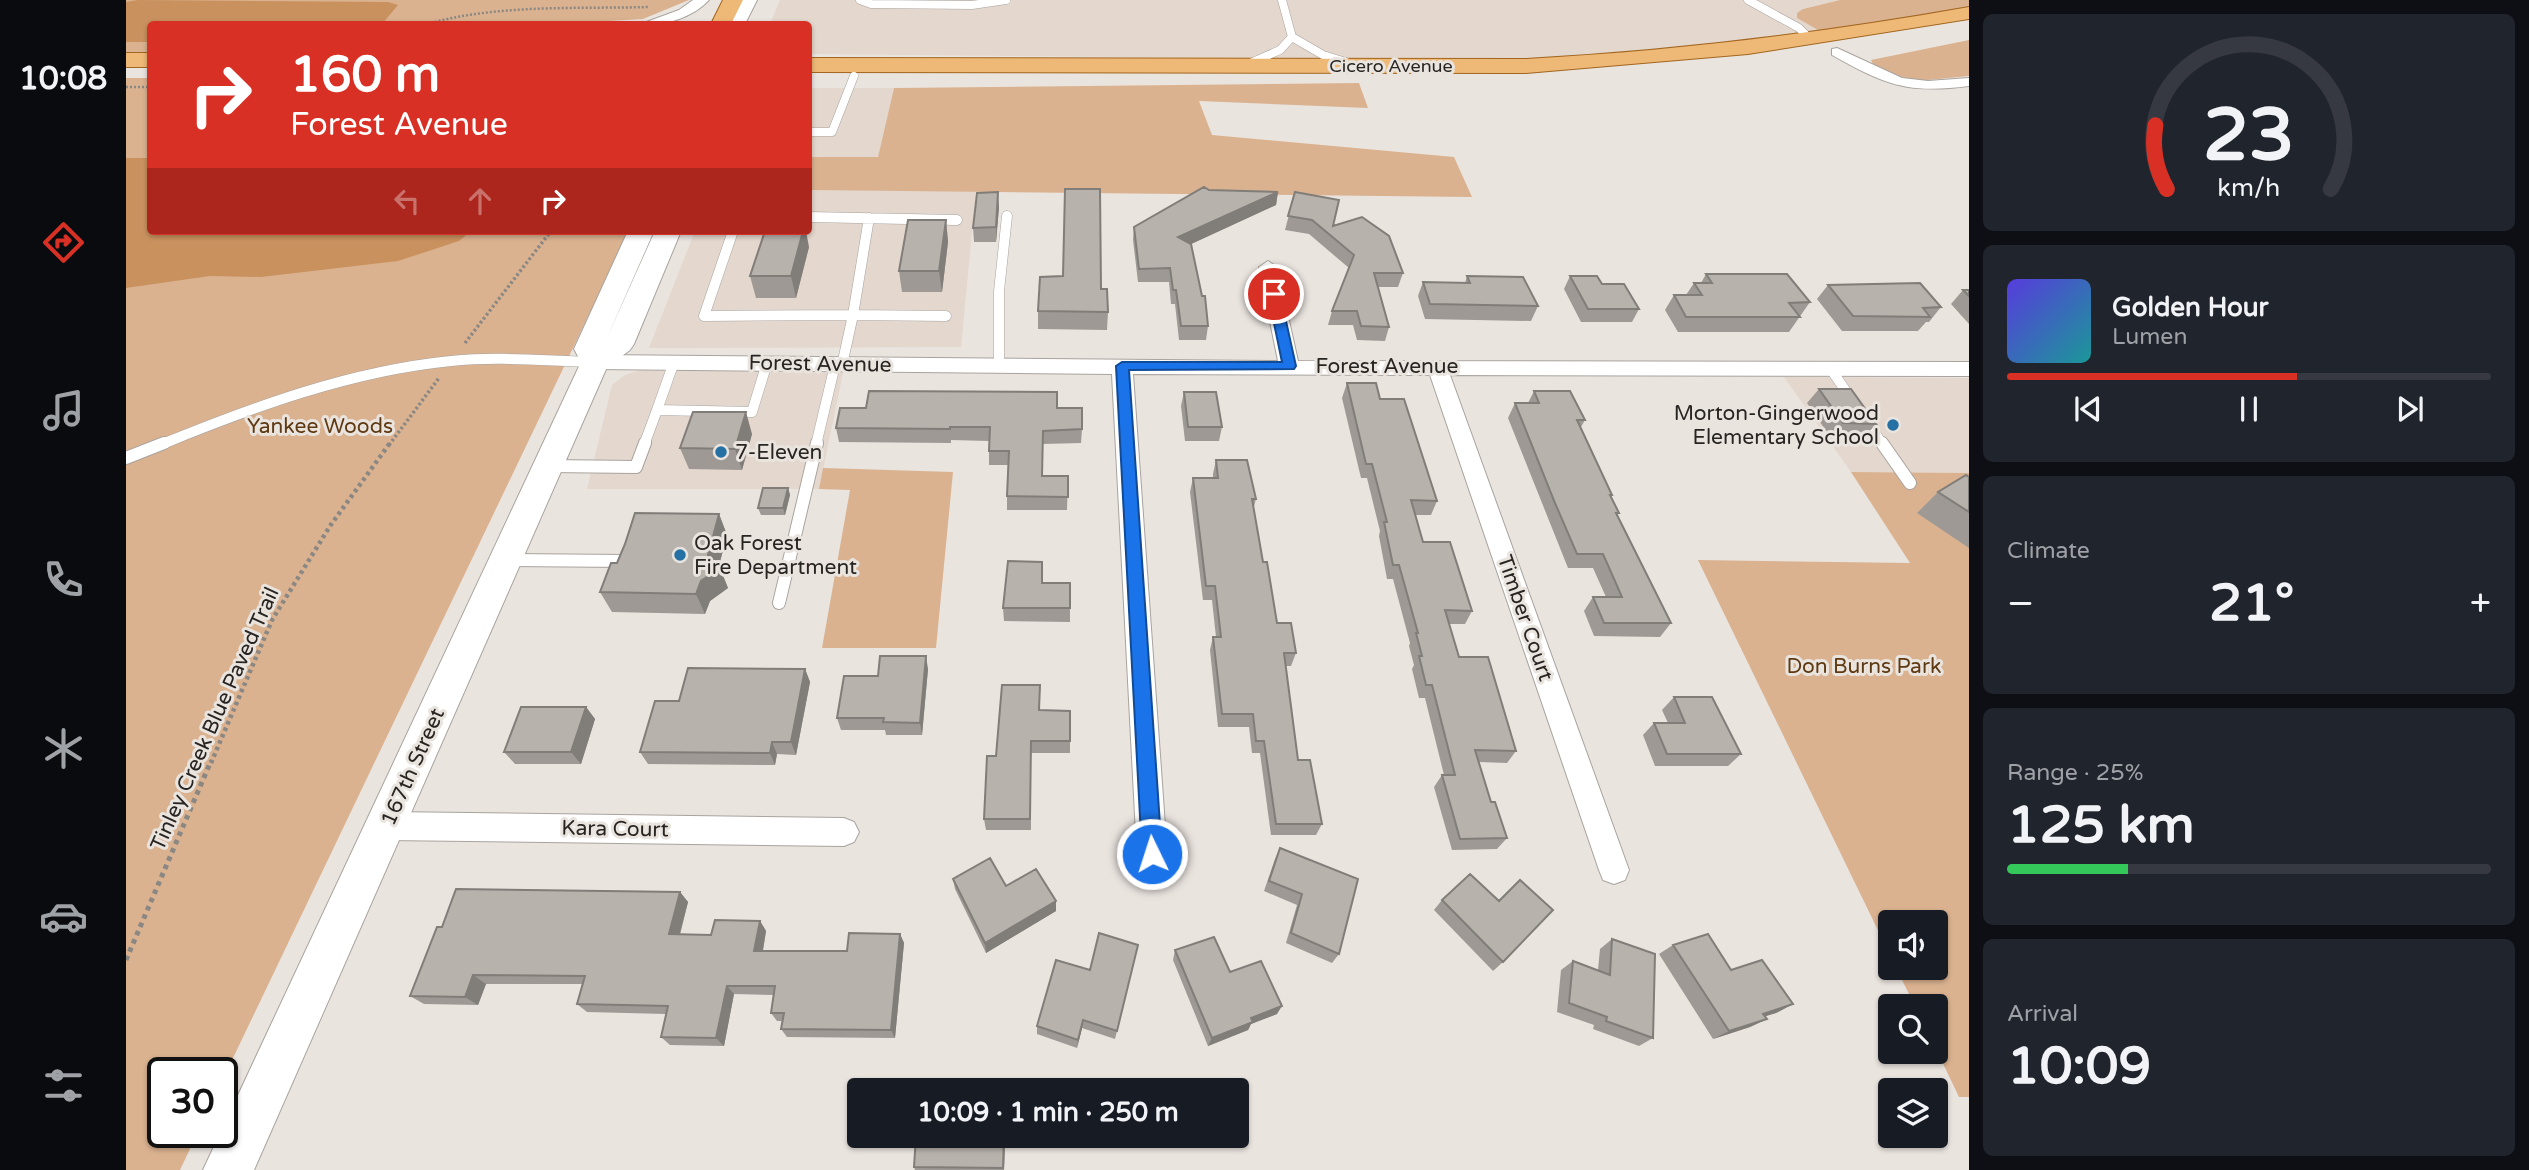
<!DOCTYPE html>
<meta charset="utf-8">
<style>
:root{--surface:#171b24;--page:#20242c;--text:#f1f3f6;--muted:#9ea1a6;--line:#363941;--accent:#d93025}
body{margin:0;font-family:"Varela Round",sans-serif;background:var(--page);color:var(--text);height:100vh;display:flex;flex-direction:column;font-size:26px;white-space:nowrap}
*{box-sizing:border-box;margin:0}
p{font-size:23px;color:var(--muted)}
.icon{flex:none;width:38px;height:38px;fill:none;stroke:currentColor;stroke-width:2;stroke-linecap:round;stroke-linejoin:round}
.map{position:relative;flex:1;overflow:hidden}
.drawer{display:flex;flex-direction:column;gap:14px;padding:14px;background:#0d0f14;width:560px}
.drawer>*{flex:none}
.banner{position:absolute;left:21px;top:21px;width:665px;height:214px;border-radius:7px;box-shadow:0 2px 5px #0004;background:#d93025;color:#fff;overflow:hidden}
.controls{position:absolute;left:1752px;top:910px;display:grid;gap:14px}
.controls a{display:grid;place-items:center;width:70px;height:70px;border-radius:7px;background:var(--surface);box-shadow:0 2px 5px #0004;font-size:35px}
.speed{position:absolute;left:21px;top:1057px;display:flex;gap:14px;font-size:35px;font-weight:700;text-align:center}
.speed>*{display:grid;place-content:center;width:91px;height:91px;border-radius:50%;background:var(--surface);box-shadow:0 2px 5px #0004;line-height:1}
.speed .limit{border:4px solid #111;border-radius:10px;background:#fff;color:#111}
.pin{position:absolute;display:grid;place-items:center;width:60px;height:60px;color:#fff;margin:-30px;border:4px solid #fff;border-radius:50%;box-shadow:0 2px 7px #0007}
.me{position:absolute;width:77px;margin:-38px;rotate:356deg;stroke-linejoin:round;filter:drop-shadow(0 0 5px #0008)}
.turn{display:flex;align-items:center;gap:24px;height:147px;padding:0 28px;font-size:32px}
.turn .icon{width:91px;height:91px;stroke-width:2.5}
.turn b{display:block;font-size:49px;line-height:60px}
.lanes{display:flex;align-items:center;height:66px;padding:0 28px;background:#0003;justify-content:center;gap:35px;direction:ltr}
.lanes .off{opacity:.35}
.big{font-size:52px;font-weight:800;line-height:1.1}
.drawer .tile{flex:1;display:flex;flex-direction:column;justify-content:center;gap:10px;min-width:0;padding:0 24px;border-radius:10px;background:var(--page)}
.drawer .dial{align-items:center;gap:0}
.dial svg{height:182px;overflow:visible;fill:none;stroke:var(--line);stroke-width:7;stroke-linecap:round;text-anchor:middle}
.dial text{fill:var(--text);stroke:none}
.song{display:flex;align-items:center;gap:21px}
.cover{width:84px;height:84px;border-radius:10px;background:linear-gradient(135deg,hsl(250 70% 55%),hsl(180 70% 35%))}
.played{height:7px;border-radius:4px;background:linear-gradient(90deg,var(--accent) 60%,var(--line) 60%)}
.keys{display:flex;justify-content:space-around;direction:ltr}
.heat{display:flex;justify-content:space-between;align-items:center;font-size:38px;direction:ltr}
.charge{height:10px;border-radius:5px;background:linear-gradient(90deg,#34c759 25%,var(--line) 0)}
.trip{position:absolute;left:721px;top:1078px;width:402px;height:70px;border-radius:7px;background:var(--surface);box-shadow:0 2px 5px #0004;font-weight:800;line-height:70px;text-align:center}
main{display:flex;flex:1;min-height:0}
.dock{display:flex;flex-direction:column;width:126px;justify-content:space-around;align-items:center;background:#090b0e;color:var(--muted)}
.dock .icon{width:49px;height:49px}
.dock .selected{color:var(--accent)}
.dock b{font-size:32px;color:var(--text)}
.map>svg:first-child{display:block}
</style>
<main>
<nav class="dock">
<b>10:08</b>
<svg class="icon selected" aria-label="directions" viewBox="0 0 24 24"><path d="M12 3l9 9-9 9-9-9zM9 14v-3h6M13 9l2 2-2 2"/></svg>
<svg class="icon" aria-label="music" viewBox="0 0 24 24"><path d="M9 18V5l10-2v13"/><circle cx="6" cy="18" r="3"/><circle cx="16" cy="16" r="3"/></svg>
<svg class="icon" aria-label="phone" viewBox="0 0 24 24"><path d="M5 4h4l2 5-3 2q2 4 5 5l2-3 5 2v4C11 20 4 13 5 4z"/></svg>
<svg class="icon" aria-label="climate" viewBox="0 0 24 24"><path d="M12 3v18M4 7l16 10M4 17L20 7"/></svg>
<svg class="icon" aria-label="car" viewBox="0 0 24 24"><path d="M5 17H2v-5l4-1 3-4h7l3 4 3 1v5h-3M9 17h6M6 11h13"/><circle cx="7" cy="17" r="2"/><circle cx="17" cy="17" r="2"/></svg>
<svg class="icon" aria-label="filters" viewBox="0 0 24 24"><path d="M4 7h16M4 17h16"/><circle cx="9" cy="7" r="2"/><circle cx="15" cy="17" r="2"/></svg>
</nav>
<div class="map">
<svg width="1843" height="1170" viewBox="0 0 1843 1170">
<rect width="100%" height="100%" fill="#eae4df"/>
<path fill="#e4d7cd" d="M654,0H1714L1677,9L1705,33L1436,58L1308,60L683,54L682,24H644Z
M683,88H768L752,157H683Z
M683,189L850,190L835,347L523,348L569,231H682Z
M514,370L717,373L693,489H461L486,385L499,375Z
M1658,377L1843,378V473L1725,472Z"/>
<path fill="#dab290" d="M0,0H563L517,19L465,22L24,24V56L0,55Z
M1714,0H1843V9L1705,33L1692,30L1671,18V13L1677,9Z
M1843,40V76L1791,81L1750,70L1745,60Z
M0,78H24V231H503L96,1081V1073H37V1132H72L54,1170H0Z
M1233,83L1242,108L1073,101L1086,135L1328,157L1346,197L683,190L682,157H752L768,88Z
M697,468L827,472L810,648H696L724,490L693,489Z
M1725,472L1843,473V1097H1833L1810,1049V1006H1789L1770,968H1810V922H1764V955L1572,560L1784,563Z"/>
<path fill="#c9915e" d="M12,0L262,2L272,5L256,24H24V42H0V2Z
M0,158H24V231H345L333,241L272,261L135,277L84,276L0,288Z"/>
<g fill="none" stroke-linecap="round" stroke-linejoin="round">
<defs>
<path id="service-far2" d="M734,0L745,4L846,5L880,0
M1156,0L1166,37
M1622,0L1673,28L1680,35
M1120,65L1154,50L1166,37L1197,55L1223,63
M682,132H706L728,76"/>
<path id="service-far1" d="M682,217L831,220
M743,218L727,315L820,316
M607,231L578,316L727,315L716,365
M873,367V291L881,216
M1704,368L1757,445
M531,410L548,362
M34,445C127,407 224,371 325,361C373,356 421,361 469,362
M518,445L531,410L626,412L641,363
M690,445L709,365"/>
<path id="service" d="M1756,443L1784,483
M0,458L38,443
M423,466L510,467L519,443
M380,560L502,561
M653,603L691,443"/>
<path id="minor" d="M567,0H583C566,18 539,26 515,24L553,10Z
M1711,48L1776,78L1802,81L1843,78V86C1782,94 1759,85 1706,55V49Z
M1142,261L1151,267L1172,361L1843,362V376L1324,375L1503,870L1499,880L1488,884L1477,880L1473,870L1304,375L1007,374L1041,854L1036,864L1026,868L1016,864L1011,854L986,374L469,369L462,367L459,362L462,357L469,355L1152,361L1133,267Z
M260,812L718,818L728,822L733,832L728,842L718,846L260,840L250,836L245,826L250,816Z"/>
<path id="secondary" d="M611,0H631L619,24H601Z
M502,231H528L480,340L529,231H555L508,344L504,350L481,367L128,1170H77L455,362L448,349Z"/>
<path id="primary" d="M597,0H617L605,24H585Z
M1843,7V19L1622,54L1400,73L682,72V58L1400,59C1549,51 1696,33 1843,7Z
M0,53H24V67H0Z"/>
</defs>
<use href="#service-far2" stroke="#a9a39e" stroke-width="9"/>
<use href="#service-far1" stroke="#a9a39e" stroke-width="11"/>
<use href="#service" stroke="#a9a39e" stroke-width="14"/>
<use href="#minor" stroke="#a9a39e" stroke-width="2"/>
<use href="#secondary" stroke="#a9a39e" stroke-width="2"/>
<use href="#primary" stroke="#a1661f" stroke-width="2"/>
<path stroke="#8b8783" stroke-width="2.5" stroke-dasharray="2 2" stroke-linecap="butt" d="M301,24C372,4 450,9 523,7
M0,87H24"/>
<path stroke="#8b8783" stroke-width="3.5" stroke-dasharray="2.5 2.5" stroke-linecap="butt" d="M339,343L425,231
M263,445L313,378"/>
<path stroke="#8b8783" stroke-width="4.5" stroke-dasharray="3.5 3.5" stroke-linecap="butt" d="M85,763L146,620L204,526L264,443"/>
<path stroke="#8b8783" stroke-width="5" stroke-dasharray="4.5 4.5" stroke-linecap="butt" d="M0,960L85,761"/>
<use href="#service-far2" stroke="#fff" stroke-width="8"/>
<use href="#service-far1" stroke="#fff" stroke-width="10"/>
<use href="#service" stroke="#fff" stroke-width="12"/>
<use href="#minor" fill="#fff" fill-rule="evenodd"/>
<use href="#secondary" fill="#fff" fill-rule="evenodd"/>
<use href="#primary" fill="#eeb877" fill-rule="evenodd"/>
</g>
<path fill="#9e9995" d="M1083,190L1152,192L1150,205L1065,244L1082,326L1080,340H1053L1049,304H1045L1043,282H1012L1007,240L1008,227Z
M1169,192L1207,226L1277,273L1272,287H1252L1263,327L1259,341L1231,340L1227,325H1202L1206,311L1223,268L1183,234L1159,230Z
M873,207L870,242H848L847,228Z
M820,220L822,242L816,292H776L773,271Z
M683,247L670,298H630L624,276Z
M1580,274L1684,302L1663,332H1552L1539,310L1548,295H1560L1568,283H1575Z
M1341,276L1412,306L1405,321L1299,319L1292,296L1297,282L1339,283Z
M1444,276L1476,284L1513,309L1506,322H1455L1438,289Z
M1702,285L1815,307L1803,322H1800L1792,331H1716L1691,299Z
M975,289L982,312L981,330L912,329V311Z
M1837,290H1843V324L1825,304Z
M1221,383L1254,399L1311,501L1305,515H1289L1297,542L1346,611L1339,624H1323L1333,657L1390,751L1381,763L1353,762L1365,802L1381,838L1371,849L1326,850L1308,787L1316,775H1318L1299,698H1293L1286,669L1288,665L1283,646L1284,643L1267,579H1261L1253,536L1254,531L1241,478H1235L1216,398Z
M1693,389L1750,424L1738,438H1705L1681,403Z
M1408,391L1459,420L1455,427L1486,495L1485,497L1493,513L1491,516L1545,623L1534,637L1468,636L1458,611L1467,597H1480L1467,568H1442L1382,418L1389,403H1402Z
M1058,392L1096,427L1093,441H1059L1055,406Z
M931,408L956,429L955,443L917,444V476H942L941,510H881V496L882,465H863V441L825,440V443L713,442L710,428Z
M626,434L616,470L563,469L554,448Z
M1090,460L1130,499L1127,510L1137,562L1151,623L1170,653L1165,666H1159L1172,760L1196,824L1190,835H1145L1134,753H1126L1123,727H1092L1084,650L1087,637H1090L1086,600H1077L1064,492L1067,478H1087V474Z
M1843,477V548L1791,513L1812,492Z
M662,488L664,495L659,515H635L632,508Z
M593,514L601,535L593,566L602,588L584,601L579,614L486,612L474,592Z
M916,583H944V622L878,621L877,608Z
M679,669L684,682L670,755L651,754L649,765L522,764L514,752L553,701Z
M802,669L796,735H760L759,730H715L711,718L752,676Z
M1548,697L1615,754L1602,766H1529L1517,735L1528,723H1542L1536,710Z
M460,707L469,719L455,764H389L378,752Z
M914,710L944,741V753H905V830H860L858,819L870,756Z
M1154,848L1213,954L1206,963L1160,943L1171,905L1138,891L1149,859Z
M827,879L880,886L930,911L860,953L829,889Z
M554,892L562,902L554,935H585L634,921L640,931L637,951H721L774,934L778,943L769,1038L661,1037L655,1029L656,1021H651L645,1013L648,995L608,994L598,1046L544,1045L535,1037L540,1014L461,1012L451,1004L456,984H360L352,1005L298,1004L284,996L316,927Z
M1316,900L1377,962L1367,971L1308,910Z
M1486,939L1527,1038L1513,1046L1467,1029L1468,1025L1431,1012L1435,970L1447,961L1472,970L1474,949Z
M1012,945L989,1039L956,1028L951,1048L911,1034V1026L964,970Z
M1547,945L1605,970L1667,1004L1650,1013L1639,1016L1641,1019L1624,1027L1587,1039L1533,954Z
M1049,950L1104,972L1151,1014L1125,1024L1122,1030L1082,1046L1047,960Z
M879,1136L878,1170H789L788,1167Z"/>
<path fill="#817d79" d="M872,192L873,207L870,242V227Z
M1152,192L1150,205L1050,251L1052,237Z
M820,220L822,242L816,292L813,271Z
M677,231H680L683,247L670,298L665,276Z
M620,412L626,434L616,470L609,449Z
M662,488L664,495L659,515L657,508Z
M593,514L601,535L592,569L594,568L602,588L584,601L579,614L570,594L582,555Z
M800,656L802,669L796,735L794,723Z
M679,669L684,682L670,755L665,742Z
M460,707L469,719L455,764L445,752Z
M646,742L651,754L649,765L644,753Z
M554,892L562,902L551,944L543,934Z
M930,901V911L860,953L859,943Z
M634,921L640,931L635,961L628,951Z
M774,934L778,943L769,1038L765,1030Z
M347,975L360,984L352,1005L339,997Z
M601,986L608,994L598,1046L590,1038Z
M1667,1004L1650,1013L1621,1022L1637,1014Z
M1156,1006L1151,1014L1125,1024L1122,1030L1082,1046L1086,1038L1125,1018Z
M1641,1019L1624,1027L1587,1039L1603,1031Z
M957,1020L956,1028L951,1048L952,1040Z
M878,1136H879L878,1170L877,1168Z"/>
<path fill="#b8b2ad" stroke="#817d79" stroke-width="2" d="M1078,187L1083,190L1152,192L1052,237L1065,244L1076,296H1079L1082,326H1055L1050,290H1047L1044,268L1013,269L1008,227Z
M939,189H974L975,289H981L982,312L912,311L914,277L937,276Z
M872,192L870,227L847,228L851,193Z
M1169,192L1213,200L1207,226L1236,217L1263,236L1277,273H1248L1263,327L1235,326L1231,311H1206L1228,255L1186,220L1162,216Z
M782,220H820L813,271H773Z
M639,231H677L665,276H624Z
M1580,274H1661L1684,302L1663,303L1674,317H1560L1548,295H1576L1568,283H1586Z
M1341,276L1397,277L1412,306L1304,304L1297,282L1344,283Z
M1444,276H1471L1476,284H1498L1513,309H1462Z
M1794,283L1815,307L1797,308L1804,317L1727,316L1702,285Z
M1837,290H1843V296Z
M1221,383H1250L1254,399H1278L1311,501L1285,500L1297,542H1324L1346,611L1319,610L1333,657H1362L1390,751L1349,750L1365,802H1369L1381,838L1334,839L1316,775H1329L1306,685H1300L1293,656H1296L1290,633H1292L1273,565H1267L1258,522H1261L1246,464H1240Z
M1693,389H1725L1750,424L1717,423Z
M743,391L931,392V408H956V429L917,431L916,476H942V497L881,496L883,451H863L864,427H824V429L710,428L714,408H740Z
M1408,391H1444L1459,420H1451L1486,495H1484L1493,513H1490L1545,623H1478L1467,597H1496L1477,554H1451L1429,503L1389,403H1413Z
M1058,392H1090L1096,427H1062Z
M567,412H620L609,449L554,448Z
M1090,460H1121L1130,499H1126L1137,562H1141L1151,623H1165L1170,653H1158L1172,760H1184L1196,824H1150L1138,741H1130L1127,714H1096L1087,637H1095L1089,586H1080L1067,478H1092Z
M1840,475L1843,477V512L1812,492Z
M637,488H662L657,508H632Z
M509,513L593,514L582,555L594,568L575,581L570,594L474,592L485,563H491L499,544Z
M882,561L916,562V583H944V608H877Z
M754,656H800L794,723L757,722L758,718H711L718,676H752Z
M562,668L679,669L665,742H646L644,753L514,752L529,701H553Z
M876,685H914L913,710L944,711V741H905L904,819H858L861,756H870Z
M1548,697H1586L1615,754H1541L1528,723H1559Z
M395,707H460L445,752H378Z
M1154,848L1232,879L1213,954L1165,933L1176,894L1143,881Z
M864,858L880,886L910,869L930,901L859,943L827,879Z
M1344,874L1373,901L1394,880L1427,910L1377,962L1316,900Z
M330,889L554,892L543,934L585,935L589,920L634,921L628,951H721L723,933L774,934L765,1030L655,1029L658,1013H645L649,986H601L590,1038L535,1037L542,1006L451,1004L459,976L347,975L339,997L284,996L311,927H316Z
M973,933L1012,945L991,1031L957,1020L952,1040L911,1026L930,960L964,970Z
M1582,934L1605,970L1636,960L1667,1004L1637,1014L1641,1019L1603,1031L1547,945Z
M1088,937L1104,972L1135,961L1156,1006L1125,1018L1127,1022L1086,1038L1049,950Z
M1486,939L1529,954L1527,1038L1480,1021L1481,1017L1443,1003L1447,961L1484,975Z
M790,1136H878L877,1168L788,1167Z"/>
<path fill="#1a73e8" stroke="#114b97" stroke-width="2" d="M1148,290L1154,294L1170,366L1168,369L1003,370L1036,854L1033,860L1026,863L1019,860L1016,854L990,366L996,362H1156L1142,294Z"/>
<g fill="#2671a4" stroke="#eae4df" stroke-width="2.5">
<circle cx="1767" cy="425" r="7"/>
<circle cx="595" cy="452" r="7"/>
<circle cx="554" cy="555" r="7"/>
</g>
<g text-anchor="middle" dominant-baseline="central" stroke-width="6" stroke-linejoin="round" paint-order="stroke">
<g font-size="18" fill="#272422" stroke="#eae4df">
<text x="1265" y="66">Cicero Avenue</text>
</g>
<g font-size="21" fill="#272422" stroke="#eae4df">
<text transform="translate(694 364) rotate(1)">Forest Avenue</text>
<text x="1261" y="366">Forest Avenue</text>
<text transform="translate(1399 618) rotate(71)">Timber Court</text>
<text transform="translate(89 719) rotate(-66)">Tinley Creek Blue Paved Trail</text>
<text transform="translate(287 767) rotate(-66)">167th Street</text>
<text transform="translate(489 829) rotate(1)">Kara Court</text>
</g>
<g font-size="21" fill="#272422" stroke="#eae4df" text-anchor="start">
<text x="1753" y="413" text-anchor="end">Morton-Gingerwood<tspan x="1753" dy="24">Elementary School</tspan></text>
<text x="609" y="452">7-Eleven</text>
<text x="568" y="543">Oak Forest<tspan x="568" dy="24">Fire Department</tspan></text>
</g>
<g font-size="21" fill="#5f3911" stroke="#eae4df">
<text x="194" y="426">Yankee Woods</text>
<text x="1738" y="666">Don Burns Park</text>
</g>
</g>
</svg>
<div class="controls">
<a><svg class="icon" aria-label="sound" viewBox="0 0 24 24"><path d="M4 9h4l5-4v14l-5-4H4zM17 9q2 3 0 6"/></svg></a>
<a><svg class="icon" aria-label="search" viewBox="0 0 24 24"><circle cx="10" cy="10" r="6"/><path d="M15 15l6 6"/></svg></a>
<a><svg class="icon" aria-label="layers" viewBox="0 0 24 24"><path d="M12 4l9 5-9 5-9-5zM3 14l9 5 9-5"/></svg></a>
</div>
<div class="speed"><div class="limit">30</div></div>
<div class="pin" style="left:1148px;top:294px;background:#d93025"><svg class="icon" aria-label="arrive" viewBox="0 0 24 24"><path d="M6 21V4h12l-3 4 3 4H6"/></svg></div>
<svg class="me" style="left:1026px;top:854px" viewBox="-20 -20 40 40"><circle r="17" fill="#1a73e8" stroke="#fff" stroke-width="3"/><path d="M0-11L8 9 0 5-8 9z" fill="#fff"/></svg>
<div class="trip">10:09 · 1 min · 250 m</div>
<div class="banner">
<div class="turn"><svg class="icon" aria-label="right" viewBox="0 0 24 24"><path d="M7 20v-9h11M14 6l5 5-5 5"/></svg><div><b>160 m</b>Forest Avenue</div></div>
<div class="lanes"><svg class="icon off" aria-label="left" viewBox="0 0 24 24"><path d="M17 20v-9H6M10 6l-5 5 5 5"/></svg><svg class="icon off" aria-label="ahead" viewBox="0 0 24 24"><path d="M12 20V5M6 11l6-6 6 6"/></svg><svg class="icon" aria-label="right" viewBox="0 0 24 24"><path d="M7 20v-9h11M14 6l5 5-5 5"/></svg></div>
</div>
</div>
<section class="drawer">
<div class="tile dial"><svg viewBox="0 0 100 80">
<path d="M14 69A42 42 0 1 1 86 69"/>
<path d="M14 69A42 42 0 0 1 9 41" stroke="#d93025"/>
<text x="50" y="56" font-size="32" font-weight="700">23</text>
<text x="50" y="72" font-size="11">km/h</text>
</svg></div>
<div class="tile">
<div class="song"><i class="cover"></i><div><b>Golden Hour</b><p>Lumen</p></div></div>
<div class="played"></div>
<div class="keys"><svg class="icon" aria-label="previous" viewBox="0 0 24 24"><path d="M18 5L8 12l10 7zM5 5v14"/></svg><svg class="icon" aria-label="pause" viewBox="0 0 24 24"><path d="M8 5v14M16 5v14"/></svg><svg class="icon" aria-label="next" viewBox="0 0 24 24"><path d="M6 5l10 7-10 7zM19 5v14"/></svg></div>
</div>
<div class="tile"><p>Climate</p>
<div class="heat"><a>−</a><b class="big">21°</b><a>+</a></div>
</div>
<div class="tile"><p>Range · 25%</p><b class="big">125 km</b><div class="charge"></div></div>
<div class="tile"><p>Arrival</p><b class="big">10:09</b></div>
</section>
</main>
